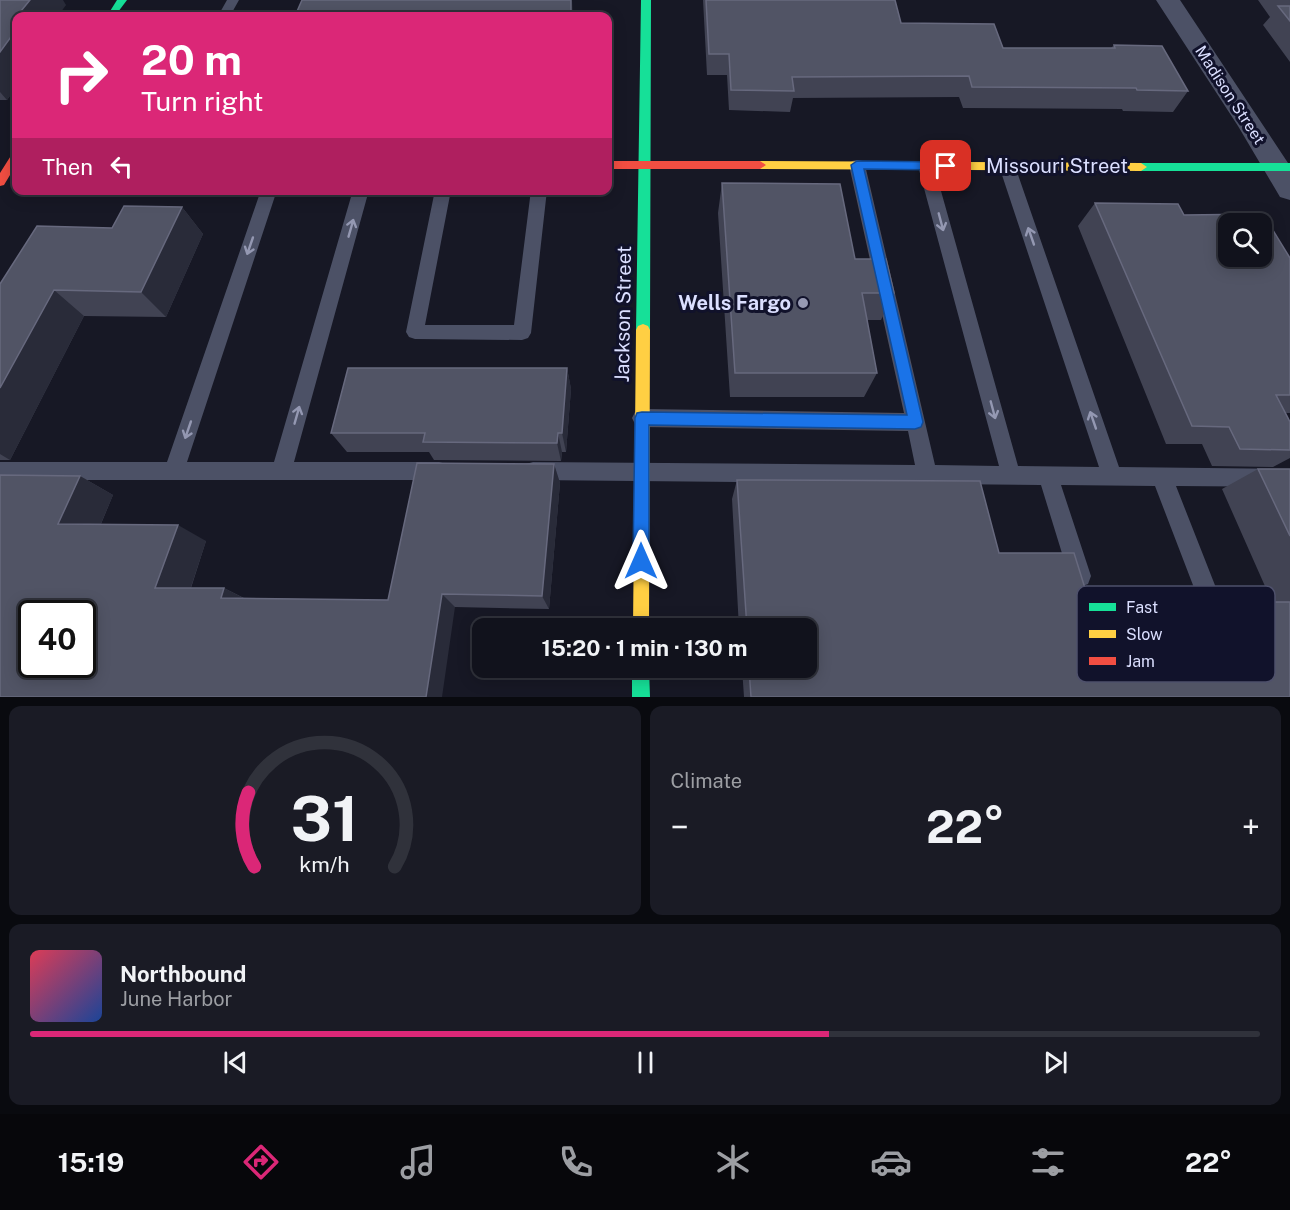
<!DOCTYPE html>
<meta charset="utf-8">
<style>
:root{--surface:#11121c;--page:#1a1b25;--text:#f1f3f6;--muted:#9c9ea3;--line:#30323b;--accent:#db2777}
body{margin:0;font-family:"Public Sans",sans-serif;background:var(--page);color:var(--text);height:100vh;display:flex;flex-direction:column;font-size:22px;white-space:nowrap}
*{box-sizing:border-box;margin:0}
p{font-size:20px;color:var(--muted)}
.icon{flex:none;width:33px;height:33px;fill:none;stroke:currentColor;stroke-width:2;stroke-linecap:round;stroke-linejoin:round}
.map{position:relative;height:697px;overflow:hidden}
.details{display:flex;flex-direction:column;gap:9px;padding:9px;background:#090a0f;flex:1}
.details>*{flex:none}
.guide{position:absolute;left:12px;top:12px;width:600px;height:183px;border-radius:12px;box-shadow:0 3px 15px #0003,0 0 0 2px var(--line);background:#db2777;color:#fff;overflow:hidden}
.tools{position:absolute;left:1218px;top:213px;display:grid;gap:12px}
.tools a{display:grid;place-items:center;width:54px;height:54px;border-radius:12px;background:var(--surface);box-shadow:0 3px 15px #0003,0 0 0 2px var(--line);font-size:30px}
.speed{position:absolute;left:18px;top:600px;display:flex;gap:12px;font-size:30px;font-weight:700;text-align:center}
.speed>*{display:grid;place-content:center;width:78px;height:78px;border-radius:50%;background:var(--surface);box-shadow:0 3px 15px #0003,0 0 0 2px var(--line);line-height:1}
.speed .limit{border:3px solid #111;border-radius:9px;background:#fff;color:#111}
.pin{position:absolute;display:grid;place-items:center;width:51px;height:51px;color:#fff;margin:-26px;border-radius:12px;box-shadow:0 3px 9px #0006}
.me{position:absolute;width:66px;margin:-33px;rotate:0deg;stroke-linejoin:round;filter:drop-shadow(0 0 4px #0008)}
.turn{display:flex;align-items:center;gap:21px;height:126px;padding:0 30px;font-size:27px}
.turn .icon{width:78px;height:78px;stroke-width:2.5}
.turn b{display:block;font-size:42px;line-height:51px}
.then{display:flex;align-items:center;height:57px;padding:0 30px;background:#0003;gap:12px;font-size:22px}
.big{font-size:45px;font-weight:700;line-height:1.1}
.details .tile{flex:1;display:flex;flex-direction:column;justify-content:center;gap:9px;min-width:0;padding:0 21px;border-radius:12px;background:var(--page)}
.details .dial{align-items:center;gap:0}
.dial svg{height:156px;overflow:visible;fill:none;stroke:var(--line);stroke-width:7;stroke-linecap:round;text-anchor:middle}
.dial text{fill:var(--text);stroke:none}
.song{display:flex;align-items:center;gap:18px}
.cover{width:72px;height:72px;border-radius:9px;background:linear-gradient(135deg,hsl(350 70% 55%),hsl(220 70% 35%))}
.played{height:6px;border-radius:3px;background:linear-gradient(90deg,var(--accent) 65%,var(--line) 65%)}
.keys{display:flex;justify-content:space-around;direction:ltr}
.heat{display:flex;justify-content:space-between;align-items:center;font-size:33px;direction:ltr}
.details .tiles{flex:1;display:grid;gap:9px;grid-template-columns:1fr 1fr}
.tile:last-child{grid-column:span 2}
.trip{position:absolute;left:472px;top:618px;width:345px;height:60px;border-radius:12px;background:var(--surface);box-shadow:0 3px 15px #0003,0 0 0 2px var(--line);font-weight:700;line-height:60px;text-align:center}
.tabs{display:flex;height:96px;justify-content:space-around;align-items:center;background:#07070b;color:var(--muted)}
.tabs .icon{width:42px;height:42px}
.tabs .selected{color:var(--accent)}
.tabs b{font-size:27px;color:var(--text)}
.map>svg:first-child{display:block}
</style>
<div class="map">
<svg width="1290" height="697" viewBox="0 0 1290 697">
<rect width="100%" height="100%" fill="#171825"/>
<g fill="none" stroke-linecap="round" stroke-linejoin="round">
<path fill="#4c5166" fill-rule="evenodd" d="M227,0H239L230,16H218Z
M857,160L862,161L865,165L935,465L999,466L918,166L921,162H931L934,166L1018,466L1099,467L999,166L1002,162H1012L1015,166L1119,467L1290,469V487L1176,486L1220,598L1217,606L1209,609L1201,606L1155,486L1061,485L1091,576L1088,584L1080,587L1072,584L1069,576L1041,485L533,480L526,478L523,471L526,464L533,462L915,465L908,431L642,427L635,424L632,418L635,412L642,409L904,413L849,165L852,161Z
M261,190H277L187,462H274L353,190H369L294,462H439L446,464L449,471L446,478L439,480H0V462H167Z
M435,190H451L425,325H514L531,190H547L531,333L528,338L522,340L415,339L409,337L406,332Z"/>
<path fill="#4c5166" fill-rule="evenodd" d="M1156,0H1180L1290,166V200L1280,197L1238,126Z"/>
<path fill="#16e098" fill-rule="evenodd" d="M117,0H127L115,16H107Z
M641,0H651L650,330L648,334H638L636,330Z
M1141,163H1290V171H1141L1135,167Z
M632,668H649L650,697H632Z"/>
<path fill="#ffcf43" fill-rule="evenodd" d="M760,161L1141,163L1147,167L1141,171L760,169L754,165Z
M643,324L648,326L650,330L649,628H633L636,330L638,326Z"/>
<path fill="#f24e42" fill-rule="evenodd" d="M16,153V165L4,185L0,186V173L12,154Z
M608,161H760L766,165L760,169H608Z"/>
</g>
<path fill="#414353" d="M0,0L66,5L16,16V87L7,100H0Z
M703,0H895L901,23L1003,48H1111L1114,45L1188,91L1173,112L1123,111L1122,109L963,108L959,97L793,98L790,112L729,110L727,75H707Z
M1258,0H1290V62L1263,25L1270,17Z
M722,183L855,259L894,293L881,320H867L877,373L864,397H730L718,213Z
M1095,203L1184,215L1290,258V413H1286L1290,422V458L1273,467L1212,466L1202,444H1166L1078,226Z
M182,207L203,234L166,317L84,316L10,460H0V284L112,228Z
M567,368L571,389L566,452H562L561,461L434,460L429,452H347L331,433Z
M554,464L560,483L549,609L455,607L0,697L80,476L113,495L101,524L206,541L191,588H224L244,598L388,600Z
M1258,469H1290V697H744L742,668H807V628H739L732,499L737,480L999,553L1089,601L1272,602L1222,489Z"/>
<path fill="#292b39" d="M30,0H63L66,5L58,16H26L21,11Z
M572,0L573,16H571Z
M16,30V87L7,100L0,92V52Z
M182,207L203,234L166,317L141,292Z
M54,290L84,316L10,460L0,454V388Z
M567,368L571,389L566,452L562,433Z
M558,433L562,452L561,461L557,443Z
M554,464L560,483L549,609L542,596Z
M80,476L113,495L94,540L58,524Z
M178,525L206,541L186,602L155,588Z
M224,588L251,602L221,598Z
M442,594L455,607L442,697H426Z"/>
<path fill="#515465" stroke="#67697e" stroke-width="1.5" fill-rule="evenodd" d="M0,0H30L21,11H32L27,16H16V30L0,52Z
M302,0H571V16H295Z
M706,0H895L901,23L994,24L1003,48H1115L1114,45L1162,46L1188,91L1137,90L1136,88L972,87L969,76L792,77L794,91L731,90L729,54H709Z
M1278,6H1290V21Z
M722,183L840,184L855,259H886L894,293H862L877,373H735Z
M1095,203L1178,204L1184,215L1263,214L1290,258V395H1276L1290,422V450L1240,449L1229,427L1192,426ZM1228,224H1262V256H1228Z
M124,206L182,207L141,292L54,290L0,388V284L37,226L112,228Z
M348,368H567L562,433H558L557,443L423,442L425,433H331Z
M417,463L554,464L542,596L442,594L426,697H0V475L80,476L58,524L178,525L155,588H224L221,598L388,600ZM32,614H82V664H32Z
M1258,469H1290V536Z
M737,480L980,481L999,553H1074L1089,601L1290,602V697H751L749,668H807V628H747Z"/>
<defs><path id="oneway-shaft" d="M-6 0H5M1.5-3L5.5 0L1.5 3" fill="none" stroke-width="1.6" stroke-linecap="round" stroke-linejoin="round" transform="scale(1.5)"/></defs>
<g stroke="#9498b2">
<use href="#oneway-shaft" transform="translate(941 222) rotate(75)"/>
<use href="#oneway-shaft" transform="translate(351 228) rotate(-74)"/>
<use href="#oneway-shaft" transform="translate(1031 236) rotate(-109)"/>
<use href="#oneway-shaft" transform="translate(250 246) rotate(109)"/>
<use href="#oneway-shaft" transform="translate(993 410) rotate(75)"/>
<use href="#oneway-shaft" transform="translate(297 415) rotate(-74)"/>
<use href="#oneway-shaft" transform="translate(1093 420) rotate(-109)"/>
<use href="#oneway-shaft" transform="translate(188 430) rotate(109)"/>
</g>
<path fill="#1a73e8" stroke="#114b97" stroke-width="1.5" d="M857,161L946,162L952,166L946,170L864,169L923,422L921,427L915,429L649,425V561L647,567L641,570L635,567L633,561L635,418L637,413L642,412L907,415L851,165Z"/>
<circle fill="#9699b3" stroke="#11122b" stroke-width="2" cx="803" cy="303" r="6"/>
<g text-anchor="middle" dominant-baseline="central" stroke-width="6" stroke-linejoin="round" paint-order="stroke">
<g font-size="16" fill="#dbdfff" stroke="#11122b">
<text transform="translate(1230 95) rotate(57)">Madison Street</text>
</g>
<g font-size="20" fill="#dbdfff" stroke="#11122b">
<text x="1057" y="166">Missouri Street</text>
<text transform="translate(623 314) rotate(-89)">Jackson Street</text>
</g>
<g font-size="20" font-weight="bold" fill="#dbdfff" stroke="#11122b" text-anchor="end">
<text x="791" y="303">Wells Fargo</text>
</g>
</g>
<rect x="1077" y="586" width="198" height="96" rx="9" fill="#11122b" stroke="#4e506b" stroke-width="1.5"/>
<rect x="1089" y="603" width="27" height="8" fill="#16e098"/>
<rect x="1089" y="630" width="27" height="8" fill="#ffcf43"/>
<rect x="1089" y="657" width="27" height="8" fill="#f24e42"/>
<g font-size="16" fill="#dbdfff">
<text x="1126" y="613">Fast</text>
<text x="1126" y="640">Slow</text>
<text x="1126" y="667">Jam</text>
</g>
</svg>
<div class="tools">
<a><svg class="icon" aria-label="search" viewBox="0 0 24 24"><circle cx="10" cy="10" r="6"/><path d="M15 15l6 6"/></svg></a>
</div>
<div class="speed"><div class="limit">40</div></div>
<div class="pin" style="left:946px;top:166px;background:#d93025"><svg class="icon" aria-label="arrive" viewBox="0 0 24 24"><path d="M6 21V4h12l-3 4 3 4H6"/></svg></div>
<svg class="me" style="left:641px;top:561px" viewBox="-20 -20 40 40"><path d="M0-17L14 15 0 8-14 15z" fill="#1a73e8" stroke="#fff" stroke-width="4"/></svg>
<div class="trip">15:20 · 1 min · 130 m</div>
<div class="guide">
<div class="turn"><svg class="icon" aria-label="right" viewBox="0 0 24 24"><path d="M7 20v-9h11M14 6l5 5-5 5"/></svg><div><b>20 m</b>Turn right</div></div>
<div class="then">Then<svg class="icon" aria-label="left" viewBox="0 0 24 24"><path d="M17 20v-9H6M10 6l-5 5 5 5"/></svg></div>
</div>
</div>
<section class="details">
<div class="tiles">
<div class="tile dial"><svg viewBox="0 0 100 80">
<path d="M14 69A42 42 0 1 1 86 69"/>
<path d="M14 69A42 42 0 0 1 11 31" stroke="#db2777"/>
<text x="50" y="56" font-size="32" font-weight="700">31</text>
<text x="50" y="72" font-size="11">km/h</text>
</svg></div>
<div class="tile"><p>Climate</p>
<div class="heat"><a>−</a><b class="big">22°</b><a>+</a></div>
</div>
<div class="tile">
<div class="song"><i class="cover"></i><div><b>Northbound</b><p>June Harbor</p></div></div>
<div class="played"></div>
<div class="keys"><svg class="icon" aria-label="previous" viewBox="0 0 24 24"><path d="M18 5L8 12l10 7zM5 5v14"/></svg><svg class="icon" aria-label="pause" viewBox="0 0 24 24"><path d="M8 5v14M16 5v14"/></svg><svg class="icon" aria-label="next" viewBox="0 0 24 24"><path d="M6 5l10 7-10 7zM19 5v14"/></svg></div>
</div>
</div>
</section>
<nav class="tabs">
<b>15:19</b>
<svg class="icon selected" aria-label="directions" viewBox="0 0 24 24"><path d="M12 3l9 9-9 9-9-9zM9 14v-3h6M13 9l2 2-2 2"/></svg>
<svg class="icon" aria-label="music" viewBox="0 0 24 24"><path d="M9 18V5l10-2v13"/><circle cx="6" cy="18" r="3"/><circle cx="16" cy="16" r="3"/></svg>
<svg class="icon" aria-label="phone" viewBox="0 0 24 24"><path d="M5 4h4l2 5-3 2q2 4 5 5l2-3 5 2v4C11 20 4 13 5 4z"/></svg>
<svg class="icon" aria-label="climate" viewBox="0 0 24 24"><path d="M12 3v18M4 7l16 10M4 17L20 7"/></svg>
<svg class="icon" aria-label="car" viewBox="0 0 24 24"><path d="M5 17H2v-5l4-1 3-4h7l3 4 3 1v5h-3M9 17h6M6 11h13"/><circle cx="7" cy="17" r="2"/><circle cx="17" cy="17" r="2"/></svg>
<svg class="icon" aria-label="filters" viewBox="0 0 24 24"><path d="M4 7h16M4 17h16"/><circle cx="9" cy="7" r="2"/><circle cx="15" cy="17" r="2"/></svg>
<b>22°</b>
</nav>
